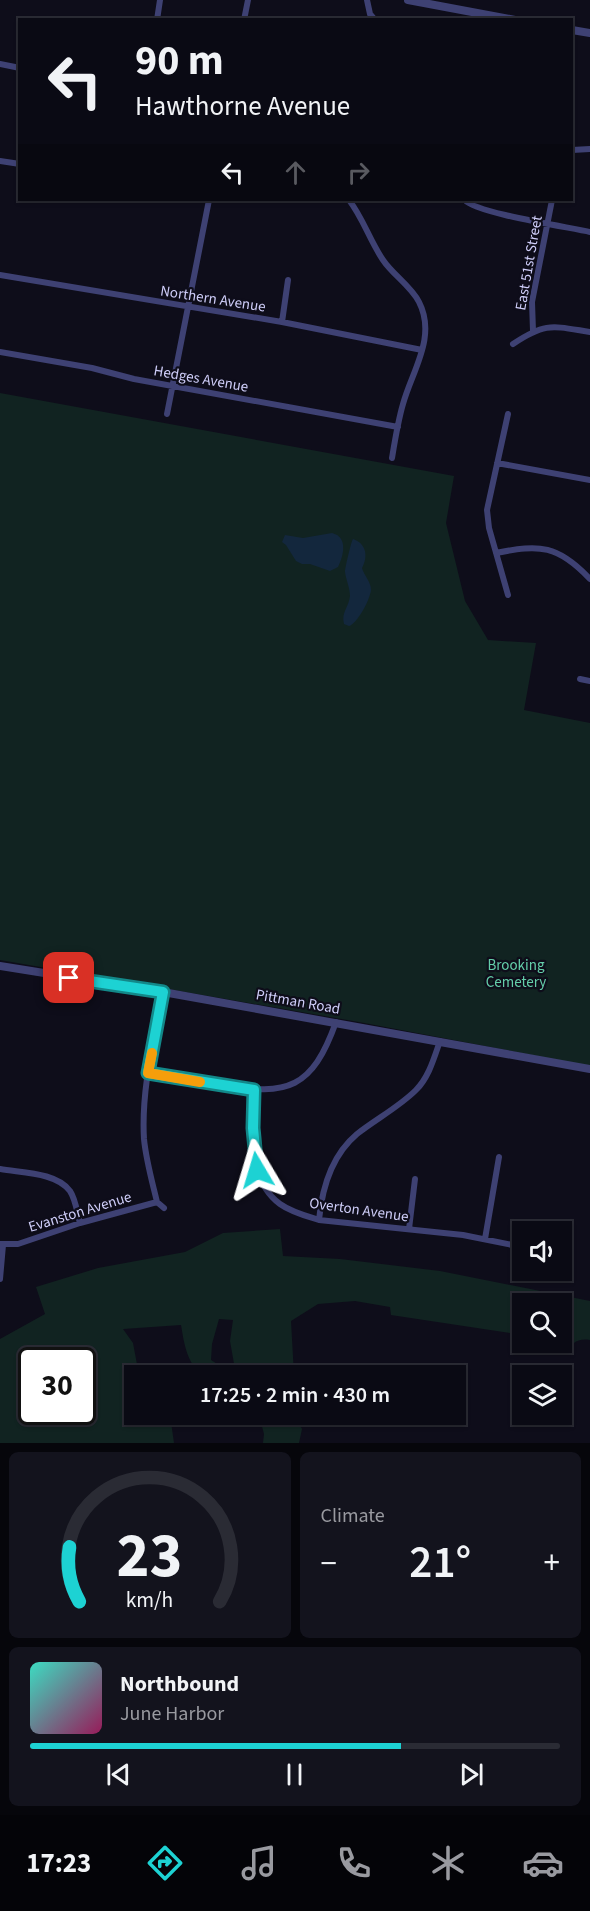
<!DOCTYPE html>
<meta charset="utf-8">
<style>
:root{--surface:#0a0a14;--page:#13131d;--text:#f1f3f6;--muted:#999aa0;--line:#2a2b34;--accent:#1dd2d3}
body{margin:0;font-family:"Source Sans 3",sans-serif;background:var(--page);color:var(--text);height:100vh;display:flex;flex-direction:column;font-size:22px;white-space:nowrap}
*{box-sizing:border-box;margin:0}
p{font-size:20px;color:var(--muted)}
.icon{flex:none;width:33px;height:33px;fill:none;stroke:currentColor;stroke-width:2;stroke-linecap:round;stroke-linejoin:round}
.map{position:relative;height:1443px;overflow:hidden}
.drawer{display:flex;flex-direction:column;gap:9px;padding:9px;background:#06060b;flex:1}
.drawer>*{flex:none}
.top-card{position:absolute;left:18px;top:18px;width:555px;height:183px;border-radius:0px;box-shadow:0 2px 4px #0004,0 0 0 2px var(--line);background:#0a0a14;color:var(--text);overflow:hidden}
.tools{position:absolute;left:512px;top:1221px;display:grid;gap:12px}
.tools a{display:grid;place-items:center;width:60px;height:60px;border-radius:0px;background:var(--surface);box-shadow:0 2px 4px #0004,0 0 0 2px var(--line);font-size:30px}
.speed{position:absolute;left:18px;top:1347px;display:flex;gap:12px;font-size:30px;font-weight:700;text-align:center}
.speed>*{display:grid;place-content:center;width:78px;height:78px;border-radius:50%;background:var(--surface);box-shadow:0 2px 4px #0004,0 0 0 2px var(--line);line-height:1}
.speed .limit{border:3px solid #111;border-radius:9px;background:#fff;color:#111}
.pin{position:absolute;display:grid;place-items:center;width:51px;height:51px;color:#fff;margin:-26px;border-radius:12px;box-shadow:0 3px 9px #0006}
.me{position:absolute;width:66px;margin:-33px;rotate:353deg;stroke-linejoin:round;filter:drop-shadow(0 0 4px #0008)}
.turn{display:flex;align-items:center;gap:21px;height:126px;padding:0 18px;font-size:27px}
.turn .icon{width:78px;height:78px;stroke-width:2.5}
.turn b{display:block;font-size:42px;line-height:51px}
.lanes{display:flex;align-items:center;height:57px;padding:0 18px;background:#0003;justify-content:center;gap:30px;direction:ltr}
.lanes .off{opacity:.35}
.big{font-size:45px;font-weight:600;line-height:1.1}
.drawer .widget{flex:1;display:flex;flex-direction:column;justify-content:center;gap:9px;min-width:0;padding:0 21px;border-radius:9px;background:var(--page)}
.drawer .dial{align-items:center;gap:0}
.dial svg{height:156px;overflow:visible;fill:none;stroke:var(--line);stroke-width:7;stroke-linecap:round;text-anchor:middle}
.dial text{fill:var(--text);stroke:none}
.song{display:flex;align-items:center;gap:18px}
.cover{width:72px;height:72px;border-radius:9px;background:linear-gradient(135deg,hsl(170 70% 55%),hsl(330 70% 35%))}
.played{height:6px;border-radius:3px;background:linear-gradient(90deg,var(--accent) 70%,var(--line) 70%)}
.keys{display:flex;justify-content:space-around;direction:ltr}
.heat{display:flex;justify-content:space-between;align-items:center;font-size:33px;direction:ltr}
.drawer .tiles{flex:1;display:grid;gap:9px;grid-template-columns:1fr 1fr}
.widget:last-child{grid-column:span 2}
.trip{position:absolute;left:124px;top:1365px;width:342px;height:60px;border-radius:0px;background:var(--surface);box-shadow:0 2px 4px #0004,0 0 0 2px var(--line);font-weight:600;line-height:60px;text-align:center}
.tabs{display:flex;height:96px;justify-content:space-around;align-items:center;background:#040408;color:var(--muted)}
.tabs .icon{width:42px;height:42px}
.tabs .selected{color:var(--accent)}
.tabs b{font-size:27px;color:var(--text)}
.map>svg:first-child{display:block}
</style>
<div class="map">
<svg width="590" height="1443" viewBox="0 0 590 1443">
<rect width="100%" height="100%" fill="#0e0d1a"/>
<path fill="#112321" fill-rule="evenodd" d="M0,393L454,476L446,523L465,601L488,640L536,643L524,710L590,723V1066L359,1022L0,960Z
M280,1229L283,1256L340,1259L440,1271L590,1301V1340C577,1338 572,1343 565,1354L529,1343L561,1342V1304H522V1339L517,1334L391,1315L390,1307L355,1301L318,1304L291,1321L294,1375H236L230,1341L233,1320L219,1319L212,1344L211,1360L225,1369L226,1375C221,1376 212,1377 207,1376C187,1369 184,1342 181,1325L123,1329L133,1343L139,1375L135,1376V1414L170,1415L174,1443H0V1339L45,1314L36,1287L98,1268L185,1252L223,1233ZM32,1360H82V1412H32Z
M259,1415H294L302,1429L299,1443H263L264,1434Z"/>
<path fill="#13273d" d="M332,533C348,537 344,555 338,567L330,571L310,564H302L296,561L286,545L282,542L285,535L303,538Z
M353,539C367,544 368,557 362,568C364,576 371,581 371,590C370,600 357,624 349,626L344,624C341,612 349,607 350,596C350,588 346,580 345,572C345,568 351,542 353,539Z"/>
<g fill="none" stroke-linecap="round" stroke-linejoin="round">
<path stroke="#3e4173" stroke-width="6" d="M367,0L370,14L375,20
M157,20L160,0
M244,20L248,0
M0,64L20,68
M572,150L590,149
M0,161L20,164
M217,200H232
M349,200C363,218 370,241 383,260C393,275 411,286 419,302C437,337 412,371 403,404C398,421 395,440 392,458
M465,200C475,213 568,227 590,232
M0,275L282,322L422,350
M282,322L288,280
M533,331L532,302L552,200
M513,344C546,322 552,326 590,332
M0,352L92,368L134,379L398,427
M167,414L209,200
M508,414L487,510L489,528L508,595
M497,463L590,480
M496,553C540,544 558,545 590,579
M580,679L590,681
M148,1073C173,1077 197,1081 222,1085C288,1096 312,1089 336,1022
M254,1091C253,1128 246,1179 280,1204C291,1212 306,1216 319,1220L463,1235L522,1247
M0,1169C21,1173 56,1172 70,1191C76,1200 77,1213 80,1223
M157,1202C152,1181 146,1160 144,1139C141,1090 154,1040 163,992
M157,1202L164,1208
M319,1220C322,1188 332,1155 357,1134C376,1119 399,1107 416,1090C429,1077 434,1058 440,1041
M409,1229L415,1179
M485,1239L499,1157
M0,1244H18L80,1223L157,1202
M0,1279L3,1245"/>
<path stroke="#3e4173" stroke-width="8" d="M408,0L515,20
M572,30L590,33
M0,966L163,992L590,1069"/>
</g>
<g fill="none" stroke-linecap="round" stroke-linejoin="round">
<defs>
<path id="route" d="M69,978L163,992L148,1073L254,1090L253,1128L257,1170"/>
</defs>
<use href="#route" stroke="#138889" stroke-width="15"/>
<use href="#route" stroke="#1dd2d3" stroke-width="10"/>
<path stroke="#f59e0b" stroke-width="10" d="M152,1053L148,1073L200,1082"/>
</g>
<g text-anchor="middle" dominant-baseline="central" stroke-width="4.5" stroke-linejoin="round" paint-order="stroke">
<g font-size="15" fill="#cecdf8" stroke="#0e0d1a">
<text transform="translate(529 263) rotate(-80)">East 51st Street</text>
<text transform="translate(213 299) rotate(9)">Northern Avenue</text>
<text transform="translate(201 379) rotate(10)">Hedges Avenue</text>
<text transform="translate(298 1002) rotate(10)">Pittman Road</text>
<text transform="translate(359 1210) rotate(8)">Overton Avenue</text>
<text transform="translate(80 1212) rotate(-17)">Evanston Avenue</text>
</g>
<g font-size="15" fill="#64cda9" stroke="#0e0d1a">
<text x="516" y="965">Brooking<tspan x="516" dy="17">Cemetery</tspan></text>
</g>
</g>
</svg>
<div class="tools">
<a><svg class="icon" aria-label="sound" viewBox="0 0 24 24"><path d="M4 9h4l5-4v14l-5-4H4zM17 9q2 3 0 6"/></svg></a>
<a><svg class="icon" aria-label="search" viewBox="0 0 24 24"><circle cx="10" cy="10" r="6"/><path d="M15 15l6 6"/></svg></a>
<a><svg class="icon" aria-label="layers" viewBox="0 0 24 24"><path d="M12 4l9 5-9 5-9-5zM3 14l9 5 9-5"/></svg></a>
</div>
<div class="speed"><div class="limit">30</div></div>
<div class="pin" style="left:69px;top:978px;background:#d93025"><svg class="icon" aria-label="arrive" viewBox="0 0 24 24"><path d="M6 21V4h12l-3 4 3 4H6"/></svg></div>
<svg class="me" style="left:257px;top:1170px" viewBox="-20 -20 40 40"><path d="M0-17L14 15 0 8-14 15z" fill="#1dd2d3" stroke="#fff" stroke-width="4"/></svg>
<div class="trip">17:25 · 2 min · 430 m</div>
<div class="top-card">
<div class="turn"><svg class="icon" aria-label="left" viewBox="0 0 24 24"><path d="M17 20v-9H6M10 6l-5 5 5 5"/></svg><div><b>90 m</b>Hawthorne Avenue</div></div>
<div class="lanes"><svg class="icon" aria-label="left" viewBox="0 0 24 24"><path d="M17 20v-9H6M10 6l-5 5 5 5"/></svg><svg class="icon off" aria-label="ahead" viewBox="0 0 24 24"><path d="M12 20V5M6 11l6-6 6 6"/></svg><svg class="icon off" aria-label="right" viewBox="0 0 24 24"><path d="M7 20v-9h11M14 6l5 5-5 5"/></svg></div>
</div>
</div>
<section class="drawer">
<div class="tiles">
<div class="widget dial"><svg viewBox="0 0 100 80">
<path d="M14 69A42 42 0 1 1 86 69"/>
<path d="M14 69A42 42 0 0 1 9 41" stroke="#1dd2d3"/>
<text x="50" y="56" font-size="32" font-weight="700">23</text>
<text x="50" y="72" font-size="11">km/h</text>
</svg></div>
<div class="widget"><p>Climate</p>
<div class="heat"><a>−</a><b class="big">21°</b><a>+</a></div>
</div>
<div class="widget">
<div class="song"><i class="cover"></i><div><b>Northbound</b><p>June Harbor</p></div></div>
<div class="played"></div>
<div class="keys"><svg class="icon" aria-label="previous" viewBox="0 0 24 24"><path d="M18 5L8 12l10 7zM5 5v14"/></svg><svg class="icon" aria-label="pause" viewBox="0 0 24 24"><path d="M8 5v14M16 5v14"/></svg><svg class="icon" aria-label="next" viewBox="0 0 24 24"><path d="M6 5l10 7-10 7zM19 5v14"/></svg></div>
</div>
</div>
</section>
<nav class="tabs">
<b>17:23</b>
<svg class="icon selected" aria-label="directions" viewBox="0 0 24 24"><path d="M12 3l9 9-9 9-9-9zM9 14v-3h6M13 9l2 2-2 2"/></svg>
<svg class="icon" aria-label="music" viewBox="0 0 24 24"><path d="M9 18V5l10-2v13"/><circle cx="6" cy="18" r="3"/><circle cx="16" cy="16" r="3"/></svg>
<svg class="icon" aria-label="phone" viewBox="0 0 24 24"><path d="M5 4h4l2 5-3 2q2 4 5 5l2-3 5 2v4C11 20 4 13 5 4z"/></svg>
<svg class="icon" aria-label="climate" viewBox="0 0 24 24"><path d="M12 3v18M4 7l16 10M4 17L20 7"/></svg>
<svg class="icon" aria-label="car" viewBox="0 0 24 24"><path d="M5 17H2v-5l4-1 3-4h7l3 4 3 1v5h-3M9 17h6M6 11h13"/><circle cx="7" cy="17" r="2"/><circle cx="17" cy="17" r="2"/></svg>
</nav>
